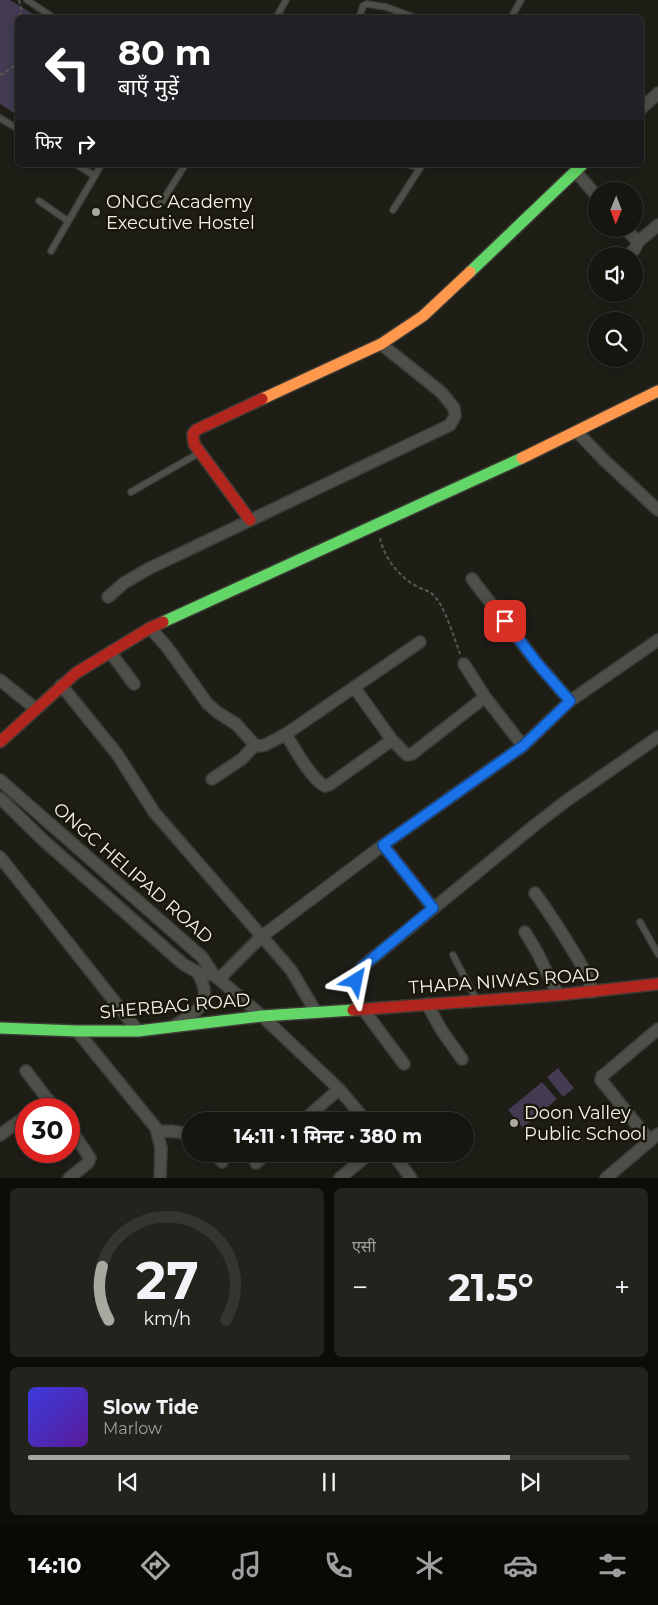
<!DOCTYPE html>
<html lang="hi">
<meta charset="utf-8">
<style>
:root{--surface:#161610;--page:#23231e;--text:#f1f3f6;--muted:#9e9f9f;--line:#353530;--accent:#a9a8a0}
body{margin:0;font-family:Montserrat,"Noto Sans Devanagari",sans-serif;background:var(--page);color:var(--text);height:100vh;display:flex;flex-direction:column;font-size:19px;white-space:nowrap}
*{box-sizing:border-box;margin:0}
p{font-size:16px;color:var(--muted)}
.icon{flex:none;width:28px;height:28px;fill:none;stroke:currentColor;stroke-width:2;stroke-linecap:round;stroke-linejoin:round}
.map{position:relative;height:1178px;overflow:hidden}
.side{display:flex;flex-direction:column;gap:10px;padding:10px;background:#0c0c09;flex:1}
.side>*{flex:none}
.top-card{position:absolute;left:15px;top:15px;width:629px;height:152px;border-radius:8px;box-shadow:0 2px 12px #0003,0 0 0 1px var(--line);background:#202124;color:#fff;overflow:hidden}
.needle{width:32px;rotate:181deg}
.tools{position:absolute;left:588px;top:182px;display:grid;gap:10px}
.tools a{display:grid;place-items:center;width:55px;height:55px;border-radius:50%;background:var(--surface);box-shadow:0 2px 12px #0003,0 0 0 1px var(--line);font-size:25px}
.speed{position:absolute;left:15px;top:1098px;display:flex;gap:10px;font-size:25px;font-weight:700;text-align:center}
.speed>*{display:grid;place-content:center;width:65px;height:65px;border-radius:50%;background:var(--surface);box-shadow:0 2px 12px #0003,0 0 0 1px var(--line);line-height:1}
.speed .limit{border:8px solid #d22;background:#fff;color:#111}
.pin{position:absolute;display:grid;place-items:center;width:42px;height:42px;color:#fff;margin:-21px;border-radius:10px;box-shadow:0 2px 8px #0006}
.me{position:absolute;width:55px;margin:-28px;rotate:35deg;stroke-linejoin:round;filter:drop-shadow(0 0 4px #0008)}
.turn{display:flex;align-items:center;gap:18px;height:105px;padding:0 20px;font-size:22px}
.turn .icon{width:65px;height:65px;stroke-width:2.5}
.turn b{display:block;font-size:35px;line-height:42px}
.then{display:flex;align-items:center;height:48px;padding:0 20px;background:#0003;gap:10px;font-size:19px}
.big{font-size:38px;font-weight:700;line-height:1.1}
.side .tile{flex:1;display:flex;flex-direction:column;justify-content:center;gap:8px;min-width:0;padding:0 18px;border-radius:8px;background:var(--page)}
.side .dial{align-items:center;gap:0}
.dial svg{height:130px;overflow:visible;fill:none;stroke:var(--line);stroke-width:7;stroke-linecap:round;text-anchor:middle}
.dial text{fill:var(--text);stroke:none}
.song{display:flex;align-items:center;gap:15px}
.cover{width:60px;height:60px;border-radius:8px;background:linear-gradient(135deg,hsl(240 70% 55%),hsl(270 70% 35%))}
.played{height:5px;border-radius:2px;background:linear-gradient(90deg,var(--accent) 80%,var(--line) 80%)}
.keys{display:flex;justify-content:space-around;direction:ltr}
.heat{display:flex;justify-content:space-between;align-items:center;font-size:28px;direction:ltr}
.side .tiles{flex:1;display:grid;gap:10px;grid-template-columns:1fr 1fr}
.tile:last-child{grid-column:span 2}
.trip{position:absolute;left:182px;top:1112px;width:292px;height:50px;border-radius:25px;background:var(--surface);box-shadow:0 2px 12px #0003,0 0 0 1px var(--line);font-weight:700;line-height:50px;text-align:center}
.tabs{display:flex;height:80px;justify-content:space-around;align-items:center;background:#090906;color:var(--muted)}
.tabs .icon{width:35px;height:35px}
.tabs .selected{color:var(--accent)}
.tabs b{font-size:22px;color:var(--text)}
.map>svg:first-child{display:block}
</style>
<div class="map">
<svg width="658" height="1178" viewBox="0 0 658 1178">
<rect width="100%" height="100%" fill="#1e1d16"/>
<path fill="#423b51" d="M0,0H10L38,17L18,18L17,115L0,104Z
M558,1068L574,1088L563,1097L547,1077Z
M542,1082L557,1099L523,1128L508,1110Z"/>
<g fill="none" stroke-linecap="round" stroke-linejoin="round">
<defs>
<path id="lane" d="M27,0L54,18
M276,18L286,0
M359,18L363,6L367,4L386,7L416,18
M511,18L521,0
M0,118L18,129
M77,165L95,176
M409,165L420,168
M39,201L68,221
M160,205L185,165
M393,210L422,165
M51,251L101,165
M131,492L199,453
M640,922L658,954
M453,955L476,999"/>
<path id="street" d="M641,109L658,93
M575,171L596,195
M626,229L638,242
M627,256L634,250L638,242L658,225
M577,432L605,461L658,510
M472,579L537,663L570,701
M108,597L124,583L148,569L450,425L455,416L454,408L441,392L381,344
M150,628L167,647L207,703L217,712L236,724L255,745L260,746L265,745L286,734L420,642
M110,652L134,684
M464,664L485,697L523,746
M0,680L36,709
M61,685L117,754L154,812L291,970L316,1012
M354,687L392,740L407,755L412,754L485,697
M286,734C294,748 311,779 325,786L329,785L392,740
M212,779L242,759L255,745
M0,780L202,957L214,975L262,1016L339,1089L366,1121
M0,798L43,840L183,964L197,972L214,975
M383,845L433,908
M0,857L138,1031
M535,893C547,910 559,928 570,946C579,961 589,975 592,992
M525,932L537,952L558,995
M219,979L261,937L383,845L523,746L570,701L658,640
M427,1004L442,1031L462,1059
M358,1009C360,994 352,980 362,967L535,825L566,801L658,737
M363,1009L404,1064
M174,1026C199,1010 215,1002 197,972
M77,1031L156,1128L161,1148L160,1178
M26,1071L55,1109
M37,1109L49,1100
M303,1121L339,1089
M157,1132L171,1131L191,1134
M0,1135L26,1116
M650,1141L601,1080L602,1076L606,1073L658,1029
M215,1154L222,1162
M393,1154L411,1178
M256,1163L266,1154
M69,1178L88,1163L90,1158L69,1127
M340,1178L369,1154
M606,1178L658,1134"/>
<path id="fast" d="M470,272L582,165
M163,622L522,458
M0,1028L77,1031H138L262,1016L353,1010"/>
<path id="slow" d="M262,399L381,344L423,316L470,272
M522,458L658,391"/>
<path id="jam" d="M250,520L194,444L193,434L196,430L262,399
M0,742L76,673L150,628L163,622
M353,1010L558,995L658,984"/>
</defs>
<use href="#lane" stroke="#3b3a35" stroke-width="8"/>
<use href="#street" stroke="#3b3a35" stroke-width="14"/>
<use href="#fast" stroke="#3b3a35" stroke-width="14"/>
<use href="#slow" stroke="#3b3a35" stroke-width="14"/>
<use href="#jam" stroke="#3b3a35" stroke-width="14"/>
<path stroke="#585752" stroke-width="2" stroke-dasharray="4 2.5" stroke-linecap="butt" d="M19,0L21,7L20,18
M18,43V50
M0,75L18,64
M380,538C384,557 398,576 416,586C424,591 429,589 436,598C445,608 455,640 460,654"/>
<use href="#lane" stroke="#4f4f49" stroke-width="5.5"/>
<use href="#street" stroke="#4f4f49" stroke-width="11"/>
<use href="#fast" stroke="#63d668" stroke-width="11"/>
<use href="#slow" stroke="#ff974d" stroke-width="11"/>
<use href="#jam" stroke="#b3261e" stroke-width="11"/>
</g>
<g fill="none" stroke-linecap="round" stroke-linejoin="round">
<defs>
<path id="route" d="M356,981L362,967L433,908L383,845L523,746L570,701L537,663L505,621"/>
</defs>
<use href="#route" stroke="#114b97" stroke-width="12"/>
<use href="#route" stroke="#1a73e8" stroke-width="9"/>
</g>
<g fill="#a9a8a0" stroke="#18170a" stroke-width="2">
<circle cx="96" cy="212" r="5"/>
<circle cx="514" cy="1123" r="5"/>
</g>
<g text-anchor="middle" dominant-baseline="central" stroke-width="5" stroke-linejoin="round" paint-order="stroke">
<g font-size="18" fill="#f4f3eb" stroke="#18170a" text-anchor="start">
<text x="106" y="202">ONGC Academy<tspan x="106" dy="21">Executive Hostel</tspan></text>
<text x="524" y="1113">Doon Valley<tspan x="524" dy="21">Public School</tspan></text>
</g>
<g font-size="18" fill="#f4f3eb" stroke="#18170a">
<text transform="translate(133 873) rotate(41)">ONGC HELIPAD ROAD</text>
<text transform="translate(504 981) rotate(-4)">THAPA NIWAS ROAD</text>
<text transform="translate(175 1006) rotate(-5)">SHERBAG ROAD</text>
</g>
</g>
</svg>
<div class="tools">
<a><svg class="needle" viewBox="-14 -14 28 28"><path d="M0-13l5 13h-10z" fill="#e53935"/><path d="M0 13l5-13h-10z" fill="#9e9f9f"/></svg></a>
<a><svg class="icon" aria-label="sound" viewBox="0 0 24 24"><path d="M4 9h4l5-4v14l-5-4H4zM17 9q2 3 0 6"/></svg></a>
<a><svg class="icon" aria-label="search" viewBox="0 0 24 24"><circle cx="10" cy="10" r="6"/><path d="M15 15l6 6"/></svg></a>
</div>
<div class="speed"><div class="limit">30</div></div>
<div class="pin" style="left:505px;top:621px;background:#d93025"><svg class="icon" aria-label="arrive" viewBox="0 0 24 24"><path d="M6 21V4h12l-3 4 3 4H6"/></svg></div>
<svg class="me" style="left:356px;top:981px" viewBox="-20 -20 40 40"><path d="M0-17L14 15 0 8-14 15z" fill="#1a73e8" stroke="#fff" stroke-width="4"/></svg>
<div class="trip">14:11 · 1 मिनट · 380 m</div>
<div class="top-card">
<div class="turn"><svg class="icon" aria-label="left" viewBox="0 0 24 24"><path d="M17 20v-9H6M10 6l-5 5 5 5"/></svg><div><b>80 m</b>बाएँ मुड़ें</div></div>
<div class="then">फिर<svg class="icon" aria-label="right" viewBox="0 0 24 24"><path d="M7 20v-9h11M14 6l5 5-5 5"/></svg></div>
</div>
</div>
<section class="side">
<div class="tiles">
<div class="tile dial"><svg viewBox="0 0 100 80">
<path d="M14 69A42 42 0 1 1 86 69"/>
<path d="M14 69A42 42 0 0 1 10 36" stroke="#a9a8a0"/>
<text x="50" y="56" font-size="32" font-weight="700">27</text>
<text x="50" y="72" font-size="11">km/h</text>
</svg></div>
<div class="tile"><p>एसी</p>
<div class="heat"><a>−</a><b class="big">21.5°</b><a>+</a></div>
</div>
<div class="tile">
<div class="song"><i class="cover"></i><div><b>Slow Tide</b><p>Marlow</p></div></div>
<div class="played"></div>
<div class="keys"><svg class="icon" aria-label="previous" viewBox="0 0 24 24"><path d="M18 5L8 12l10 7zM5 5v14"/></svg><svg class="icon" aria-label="pause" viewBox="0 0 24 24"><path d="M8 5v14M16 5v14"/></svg><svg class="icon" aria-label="next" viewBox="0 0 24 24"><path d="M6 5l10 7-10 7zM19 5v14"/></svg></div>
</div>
</div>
</section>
<nav class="tabs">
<b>14:10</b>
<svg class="icon selected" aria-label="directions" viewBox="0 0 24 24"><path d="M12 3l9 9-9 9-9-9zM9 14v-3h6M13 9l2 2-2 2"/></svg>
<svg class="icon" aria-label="music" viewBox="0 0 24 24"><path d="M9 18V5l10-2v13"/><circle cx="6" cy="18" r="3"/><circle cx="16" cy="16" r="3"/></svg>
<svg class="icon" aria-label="phone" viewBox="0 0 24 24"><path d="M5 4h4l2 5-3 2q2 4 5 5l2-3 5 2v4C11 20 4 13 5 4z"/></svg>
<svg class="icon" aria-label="climate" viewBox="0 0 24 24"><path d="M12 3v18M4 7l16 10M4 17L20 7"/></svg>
<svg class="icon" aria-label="car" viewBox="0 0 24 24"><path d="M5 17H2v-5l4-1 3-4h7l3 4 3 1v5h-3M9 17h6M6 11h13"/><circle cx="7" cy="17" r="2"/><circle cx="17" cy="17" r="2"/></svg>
<svg class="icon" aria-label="filters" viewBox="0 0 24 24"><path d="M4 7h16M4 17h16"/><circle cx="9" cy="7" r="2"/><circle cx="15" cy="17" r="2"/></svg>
</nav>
